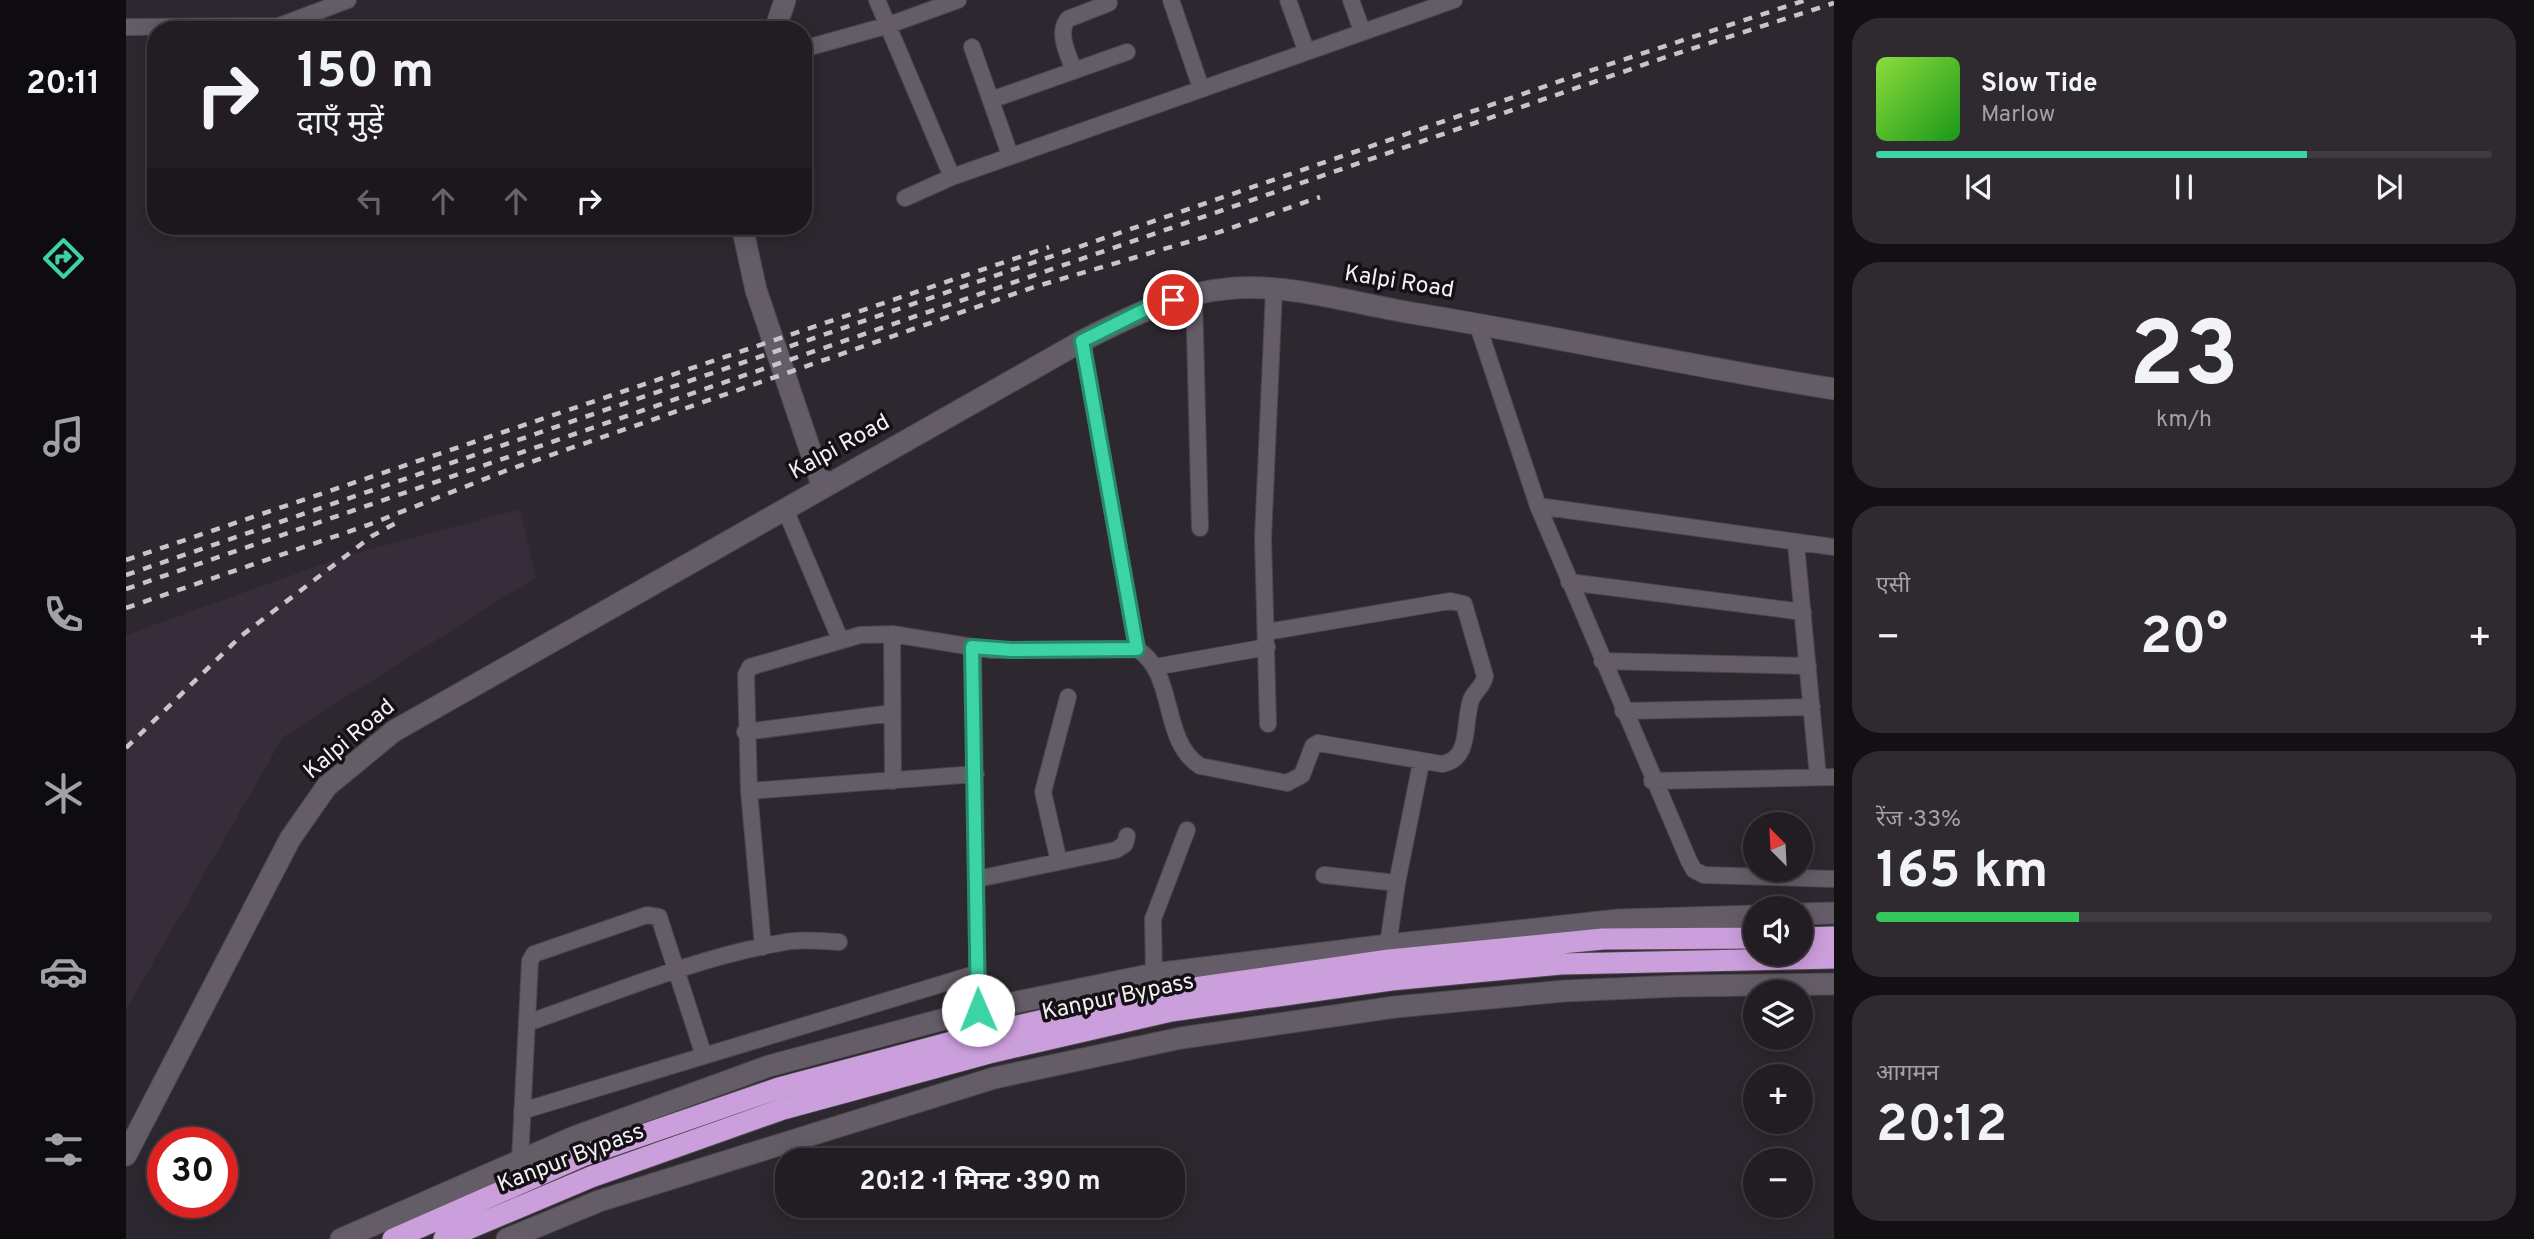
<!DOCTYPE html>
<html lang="hi">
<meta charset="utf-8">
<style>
:root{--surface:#221d23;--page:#2e2a30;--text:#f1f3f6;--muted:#a2a2a6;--line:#3f3b41;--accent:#3cd4a4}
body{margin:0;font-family:Overpass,"Noto Sans Devanagari",sans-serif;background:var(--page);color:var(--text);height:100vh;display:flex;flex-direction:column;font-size:26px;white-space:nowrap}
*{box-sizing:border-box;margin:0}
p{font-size:23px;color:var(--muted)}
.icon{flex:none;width:38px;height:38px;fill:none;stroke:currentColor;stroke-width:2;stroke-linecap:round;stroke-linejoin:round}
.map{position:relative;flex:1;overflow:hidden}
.side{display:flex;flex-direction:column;gap:18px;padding:18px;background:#131013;width:700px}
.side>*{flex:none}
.guide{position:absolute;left:21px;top:21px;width:665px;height:214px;border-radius:28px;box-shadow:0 4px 18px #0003,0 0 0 2px var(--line);background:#221d23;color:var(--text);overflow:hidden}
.needle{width:46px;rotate:336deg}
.tools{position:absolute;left:1617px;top:812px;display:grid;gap:14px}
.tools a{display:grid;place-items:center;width:70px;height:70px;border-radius:50%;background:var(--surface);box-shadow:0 4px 18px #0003,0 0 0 2px var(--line);font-size:35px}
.speed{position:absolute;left:21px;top:1127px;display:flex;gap:14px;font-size:35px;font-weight:700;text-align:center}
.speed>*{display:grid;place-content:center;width:91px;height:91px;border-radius:50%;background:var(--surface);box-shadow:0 4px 18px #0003,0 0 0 2px var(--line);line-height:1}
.speed .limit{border:10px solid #d22;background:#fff;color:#111}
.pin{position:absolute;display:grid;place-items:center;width:60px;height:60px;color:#fff;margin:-30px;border:4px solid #fff;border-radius:50%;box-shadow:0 2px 7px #0007}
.me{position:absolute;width:77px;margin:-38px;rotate:359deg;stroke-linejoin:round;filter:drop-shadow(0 0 5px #0008)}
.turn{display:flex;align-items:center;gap:24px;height:147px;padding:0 35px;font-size:32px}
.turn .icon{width:91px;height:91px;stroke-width:2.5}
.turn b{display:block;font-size:49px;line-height:60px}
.lanes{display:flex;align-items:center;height:66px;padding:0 35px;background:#0003;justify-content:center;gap:35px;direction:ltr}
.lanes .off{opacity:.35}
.big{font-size:52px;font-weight:700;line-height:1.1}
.side .card{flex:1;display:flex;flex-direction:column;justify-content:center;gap:10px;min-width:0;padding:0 24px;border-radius:28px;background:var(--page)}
.side .dial{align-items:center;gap:0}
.dial b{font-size:91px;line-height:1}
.song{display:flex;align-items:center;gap:21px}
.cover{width:84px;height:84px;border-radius:10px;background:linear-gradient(135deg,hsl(90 70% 55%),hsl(120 70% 35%))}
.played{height:7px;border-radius:4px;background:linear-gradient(90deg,var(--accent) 70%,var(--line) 70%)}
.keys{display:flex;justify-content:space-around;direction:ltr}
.heat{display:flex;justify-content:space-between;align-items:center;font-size:38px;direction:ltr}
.charge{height:10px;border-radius:5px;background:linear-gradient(90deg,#34c759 33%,var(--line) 0)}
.trip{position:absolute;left:649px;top:1148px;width:410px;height:70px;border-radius:28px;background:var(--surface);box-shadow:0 4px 18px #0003,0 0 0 2px var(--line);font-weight:700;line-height:70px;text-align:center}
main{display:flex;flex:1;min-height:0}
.dock{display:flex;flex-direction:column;width:126px;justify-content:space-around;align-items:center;background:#0e0c0e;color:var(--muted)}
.dock .icon{width:49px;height:49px}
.dock .current{color:var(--accent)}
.dock b{font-size:32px;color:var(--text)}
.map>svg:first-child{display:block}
</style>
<main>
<nav class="dock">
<b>20:11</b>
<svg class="icon current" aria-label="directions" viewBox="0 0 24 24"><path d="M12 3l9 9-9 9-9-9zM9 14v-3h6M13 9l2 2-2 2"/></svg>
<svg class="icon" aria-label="music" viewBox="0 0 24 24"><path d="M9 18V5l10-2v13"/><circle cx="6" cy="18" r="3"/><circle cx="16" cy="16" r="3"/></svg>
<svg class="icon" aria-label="phone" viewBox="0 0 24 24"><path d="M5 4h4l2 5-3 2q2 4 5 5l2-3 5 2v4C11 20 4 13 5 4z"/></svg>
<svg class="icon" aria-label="climate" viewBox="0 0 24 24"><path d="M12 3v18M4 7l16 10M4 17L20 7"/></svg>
<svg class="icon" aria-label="car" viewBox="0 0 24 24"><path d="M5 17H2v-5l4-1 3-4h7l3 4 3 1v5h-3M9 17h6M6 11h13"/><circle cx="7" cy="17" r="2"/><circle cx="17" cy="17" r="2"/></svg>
<svg class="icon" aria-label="filters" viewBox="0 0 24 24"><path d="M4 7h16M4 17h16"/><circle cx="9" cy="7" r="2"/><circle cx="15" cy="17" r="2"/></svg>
</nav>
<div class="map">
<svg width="1708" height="1239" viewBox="0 0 1708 1239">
<rect width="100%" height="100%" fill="#2d272f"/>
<path fill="#362c3a" d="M394,509L410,577L157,737L0,1010V635L219,556Z"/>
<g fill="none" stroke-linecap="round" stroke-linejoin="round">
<defs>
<path id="street" d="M751,0L826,177L1328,0
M1045,0L1075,88
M1162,0L1180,50
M1225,0L1236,31
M0,27L153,26L222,0
M846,47L884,155
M677,49L763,25L832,0
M948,71C943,56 930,33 942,19L983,3
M865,100L1001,52
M779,198L826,177
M1068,294L1074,528
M1351,323L1412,506L1563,861L1568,870L1578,875L1708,879
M956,341L1011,649
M1412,506L1708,547
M659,509L714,639
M1670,544L1692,777
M1443,582L1677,612
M766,634L767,781
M847,647L852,1010
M1476,661L1682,666
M1029,667L1141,647
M1497,711L1686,707
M1142,724L1137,538L1148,290
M619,732L766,713
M1526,781L1708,777
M623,791L850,774
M933,862L917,792L942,697
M1198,875L1271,883
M851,879L990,850L999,844L1001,836
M1262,945L1271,883L1295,763
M637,947L623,791L620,675L624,667L734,635L766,634L866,650L1011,649C1051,674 1034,740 1074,766L1161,783L1176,775L1187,746L1192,743L1316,764C1346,759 1337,723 1345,700C1349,690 1358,686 1359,676L1338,604L1324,601L1141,632
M1028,974L1027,919L1061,830
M401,1023C483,995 568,958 654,943C673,939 693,941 713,942
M396,1111L852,973
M394,1160L404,961L408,954L521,915L533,917L578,1056"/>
<path id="secondary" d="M649,30L659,0
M616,226L630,290L697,488
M1675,914L1708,913
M0,1155L164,839L201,786L268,731L956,341C1005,316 1052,292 1109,288C1167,284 1234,305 1292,314C1431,337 1569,367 1708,389
M215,1239L448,1137L643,1066L852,1010L1028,974L1262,945L1492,920L1629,916
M381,1239L473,1201L868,1078L1055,1038L1269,1007L1438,991L1553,986L1708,984"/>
<path id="highway" d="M1675,938L1708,937
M267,1239L459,1155L653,1088L860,1033L1047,991L1263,960L1477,939L1629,938
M318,1239L465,1177L657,1109L863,1053L1045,1011L1265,980L1435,964L1708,958"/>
</defs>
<use href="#street" stroke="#4b464d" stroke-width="18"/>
<use href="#secondary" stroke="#4b464d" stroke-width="23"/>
<use href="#highway" stroke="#4b464d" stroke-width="23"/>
<use href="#street" stroke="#645c66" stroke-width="16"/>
<use href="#secondary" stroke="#645c66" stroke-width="21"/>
<use href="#highway" stroke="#cb9edc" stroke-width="21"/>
<path stroke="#c8c4ca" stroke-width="4.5" stroke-dasharray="9 9" stroke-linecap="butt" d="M0,560L923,247
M0,575L1478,66L1680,0
M0,589L1540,57L1708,3
M0,608L242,525L379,471L908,287L1079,237L1194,197
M0,748L115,636L246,536L272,522"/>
</g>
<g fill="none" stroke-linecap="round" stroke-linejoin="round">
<defs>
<path id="route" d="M852,1010L846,647L885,650L1011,649L956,341L1026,306L1047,300"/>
</defs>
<use href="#route" stroke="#278a6b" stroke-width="18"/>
<use href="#route" stroke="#3cd4a4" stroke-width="12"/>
</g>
<g text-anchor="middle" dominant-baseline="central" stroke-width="7" stroke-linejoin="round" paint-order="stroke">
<g font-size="23" fill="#f4f0f6" stroke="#141115">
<text transform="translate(1273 283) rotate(9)">Kalpi Road</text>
<text transform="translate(714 448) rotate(-29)">Kalpi Road</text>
<text transform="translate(224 740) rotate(-40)">Kalpi Road</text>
<text transform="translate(992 998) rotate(-12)">Kanpur Bypass</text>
<text transform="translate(445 1159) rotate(-21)">Kanpur Bypass</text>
</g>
</g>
</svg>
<div class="tools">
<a><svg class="needle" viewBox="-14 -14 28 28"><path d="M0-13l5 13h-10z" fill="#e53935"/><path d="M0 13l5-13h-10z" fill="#a2a2a6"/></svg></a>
<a><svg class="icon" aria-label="sound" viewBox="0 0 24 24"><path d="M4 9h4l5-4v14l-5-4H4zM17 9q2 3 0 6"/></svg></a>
<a><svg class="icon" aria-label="layers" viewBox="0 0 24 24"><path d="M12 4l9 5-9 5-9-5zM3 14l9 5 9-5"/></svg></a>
<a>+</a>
<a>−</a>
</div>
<div class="speed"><div class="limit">30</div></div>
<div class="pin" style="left:1047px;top:300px;background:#d93025"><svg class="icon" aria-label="arrive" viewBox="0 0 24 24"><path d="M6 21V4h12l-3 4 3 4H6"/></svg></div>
<svg class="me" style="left:852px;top:1010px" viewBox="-20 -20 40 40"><circle r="19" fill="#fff"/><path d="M0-13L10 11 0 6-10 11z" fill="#3cd4a4"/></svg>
<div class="trip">20:12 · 1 मिनट · 390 m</div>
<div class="guide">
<div class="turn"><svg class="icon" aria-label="right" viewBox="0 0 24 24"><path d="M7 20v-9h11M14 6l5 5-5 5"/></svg><div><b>150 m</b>दाएँ मुड़ें</div></div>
<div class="lanes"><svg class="icon off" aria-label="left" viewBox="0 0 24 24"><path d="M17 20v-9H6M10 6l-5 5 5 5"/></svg><svg class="icon off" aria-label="ahead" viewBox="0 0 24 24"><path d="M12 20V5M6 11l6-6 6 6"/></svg><svg class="icon off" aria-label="ahead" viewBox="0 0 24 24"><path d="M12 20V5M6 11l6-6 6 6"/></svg><svg class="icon" aria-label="right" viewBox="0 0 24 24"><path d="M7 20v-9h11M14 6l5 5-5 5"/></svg></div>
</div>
</div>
<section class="side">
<div class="card">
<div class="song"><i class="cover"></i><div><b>Slow Tide</b><p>Marlow</p></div></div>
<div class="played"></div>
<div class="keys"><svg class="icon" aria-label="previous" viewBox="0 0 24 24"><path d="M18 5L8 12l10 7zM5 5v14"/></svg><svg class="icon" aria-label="pause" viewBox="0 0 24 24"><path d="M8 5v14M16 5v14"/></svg><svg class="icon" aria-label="next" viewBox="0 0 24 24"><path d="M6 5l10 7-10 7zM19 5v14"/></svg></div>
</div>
<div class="card dial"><b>23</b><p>km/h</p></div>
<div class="card"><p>एसी</p>
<div class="heat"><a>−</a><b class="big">20°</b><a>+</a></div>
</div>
<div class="card"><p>रेंज · 33%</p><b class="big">165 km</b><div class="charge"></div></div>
<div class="card"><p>आगमन</p><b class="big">20:12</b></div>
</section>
</main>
